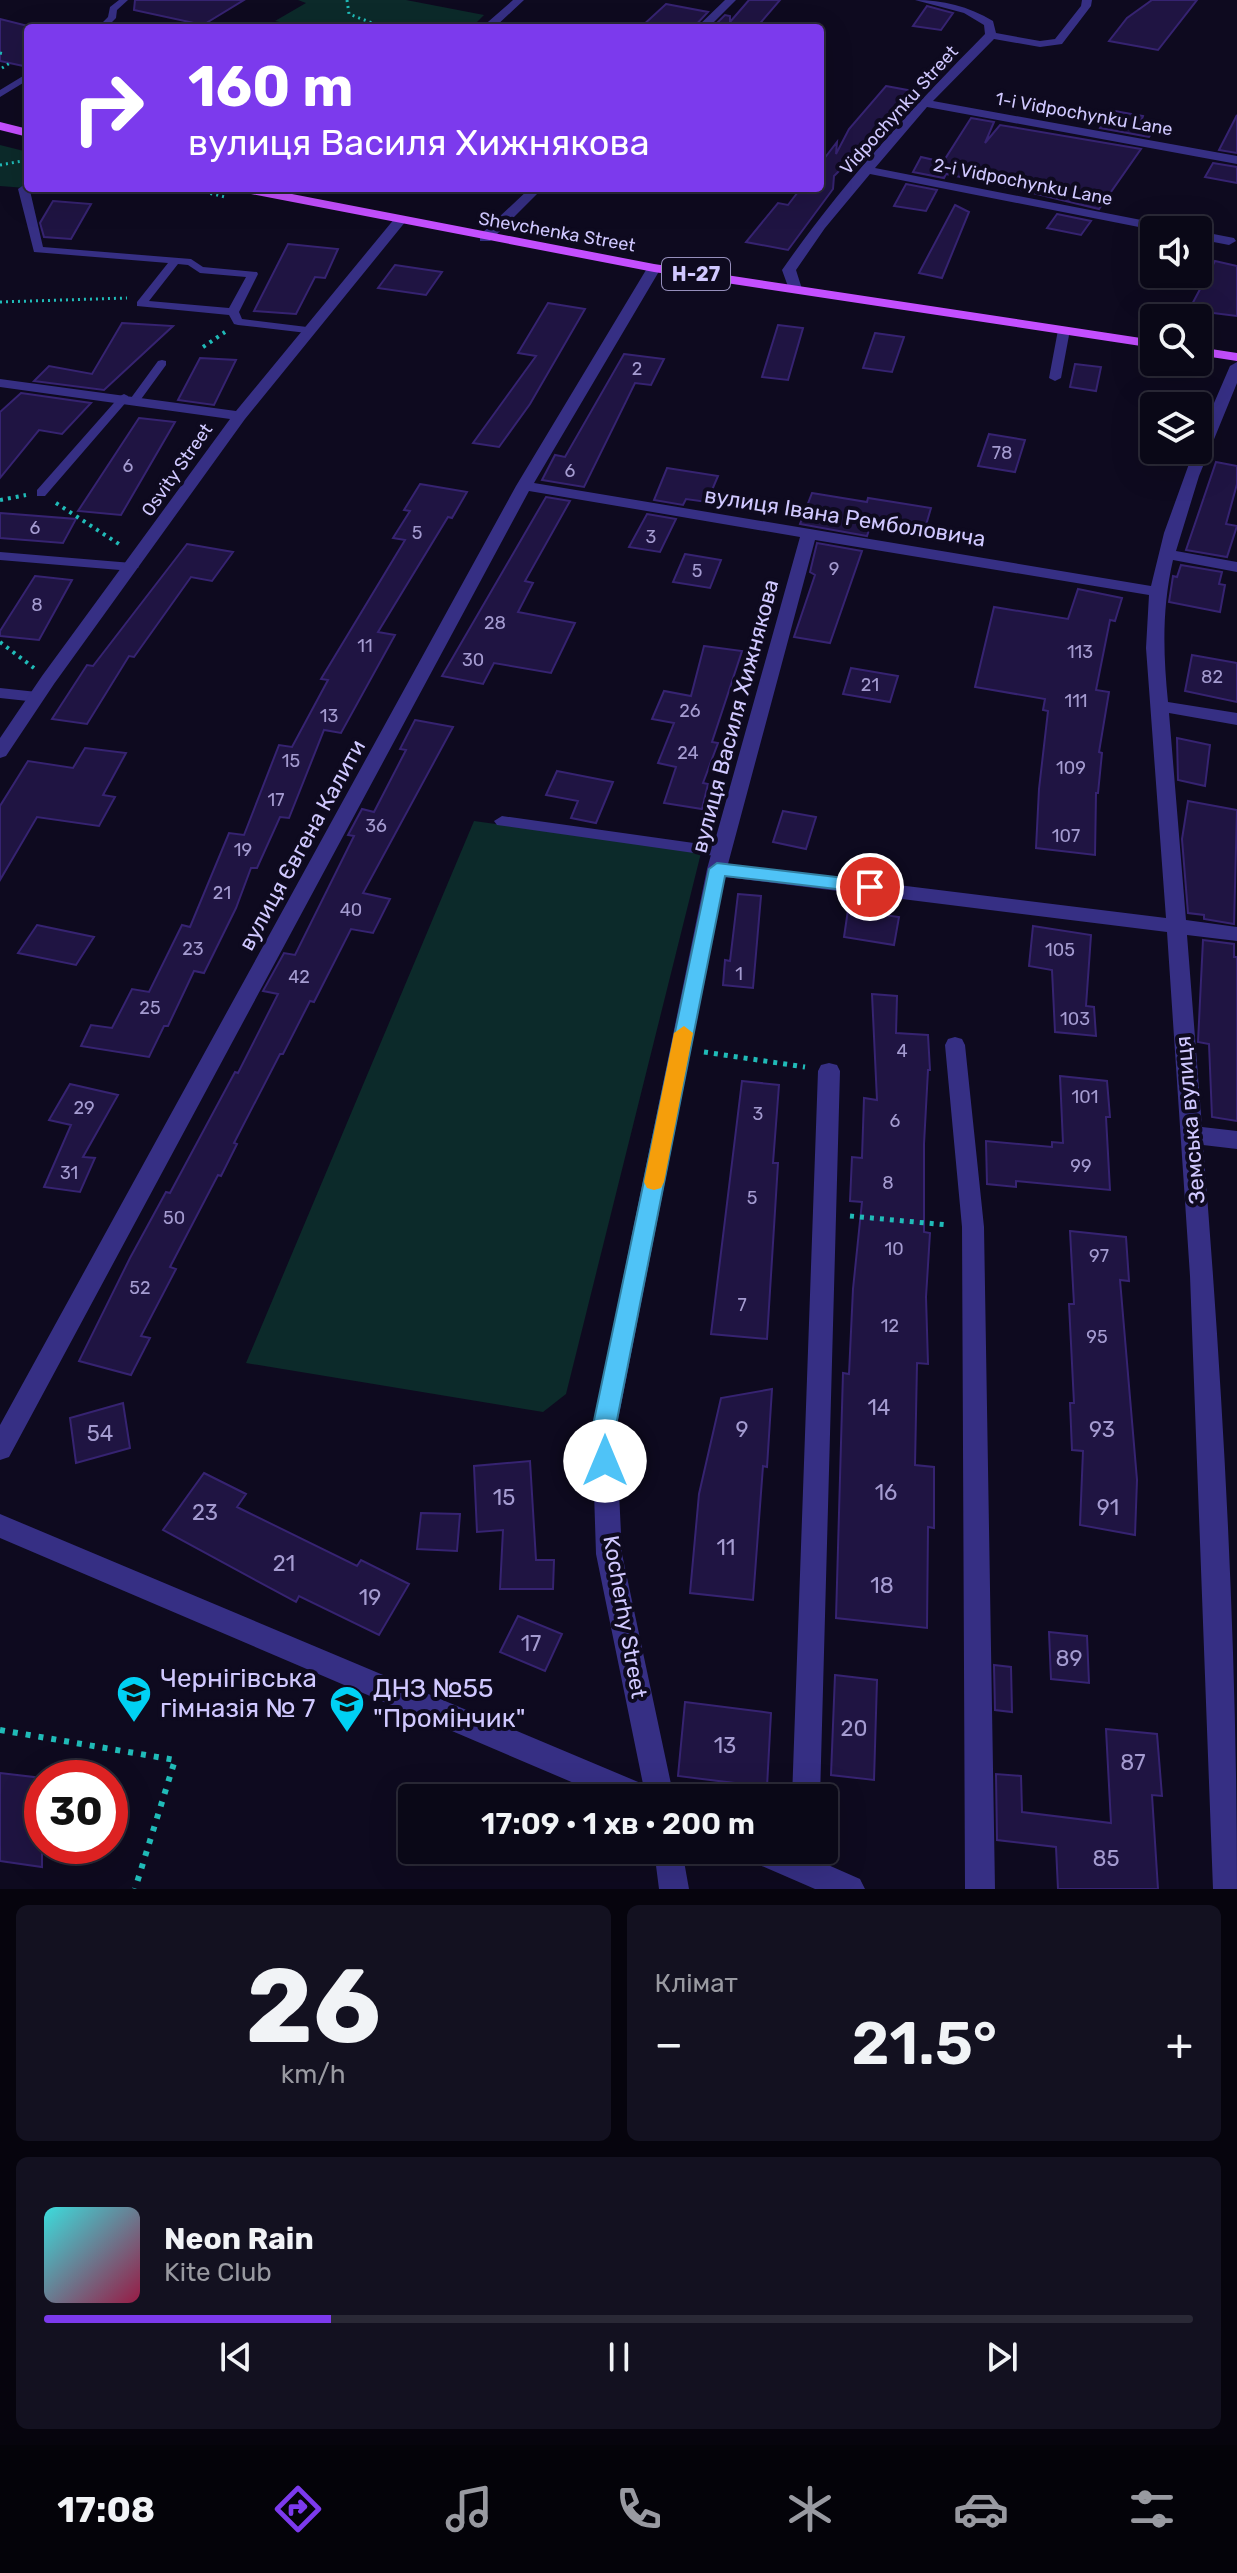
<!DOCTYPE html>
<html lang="uk">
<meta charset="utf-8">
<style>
:root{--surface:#0a0817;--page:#131120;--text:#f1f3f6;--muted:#999aa1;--line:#2a2936;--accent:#7c3aed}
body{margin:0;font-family:Rubik,sans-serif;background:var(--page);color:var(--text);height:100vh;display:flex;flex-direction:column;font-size:30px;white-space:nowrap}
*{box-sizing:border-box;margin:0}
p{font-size:26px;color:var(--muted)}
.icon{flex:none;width:44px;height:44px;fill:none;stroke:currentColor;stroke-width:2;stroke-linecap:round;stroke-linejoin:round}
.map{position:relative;height:1889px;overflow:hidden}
.side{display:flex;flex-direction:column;gap:16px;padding:16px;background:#06040d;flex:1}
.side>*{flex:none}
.hud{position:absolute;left:24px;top:24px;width:800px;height:168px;border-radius:8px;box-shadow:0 8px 32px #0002,0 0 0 2px var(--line);background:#7c3aed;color:#fff;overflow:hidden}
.buttons{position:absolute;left:1140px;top:216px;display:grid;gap:16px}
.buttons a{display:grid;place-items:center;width:72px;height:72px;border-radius:8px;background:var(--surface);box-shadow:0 8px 32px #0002,0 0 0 2px var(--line);font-size:40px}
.speed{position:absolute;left:24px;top:1760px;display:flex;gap:16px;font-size:40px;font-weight:700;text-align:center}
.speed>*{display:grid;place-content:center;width:104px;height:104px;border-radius:50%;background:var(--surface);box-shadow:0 8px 32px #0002,0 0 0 2px var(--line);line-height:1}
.speed .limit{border:12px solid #d22;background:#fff;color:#111}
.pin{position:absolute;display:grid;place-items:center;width:68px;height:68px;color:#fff;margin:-34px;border:4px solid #fff;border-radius:50%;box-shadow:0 2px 8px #0007}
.me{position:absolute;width:88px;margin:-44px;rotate:0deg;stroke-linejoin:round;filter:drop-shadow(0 0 6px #0008)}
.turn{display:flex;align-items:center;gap:28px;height:168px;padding:0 32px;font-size:36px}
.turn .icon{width:104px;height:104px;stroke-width:2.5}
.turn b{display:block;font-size:56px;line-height:68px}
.big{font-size:60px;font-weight:600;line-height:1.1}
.side .tile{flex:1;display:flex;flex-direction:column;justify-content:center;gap:12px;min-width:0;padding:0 28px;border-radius:12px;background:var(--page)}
.side .dial{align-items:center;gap:0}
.dial b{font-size:104px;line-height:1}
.song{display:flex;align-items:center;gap:24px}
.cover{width:96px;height:96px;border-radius:12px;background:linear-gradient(135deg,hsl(180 70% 55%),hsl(340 70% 35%))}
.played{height:8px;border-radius:4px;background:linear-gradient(90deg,var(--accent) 25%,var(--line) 25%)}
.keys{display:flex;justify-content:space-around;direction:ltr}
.heat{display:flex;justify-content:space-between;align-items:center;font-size:44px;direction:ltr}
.side .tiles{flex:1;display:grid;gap:16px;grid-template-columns:1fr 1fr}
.tile:last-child{grid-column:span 2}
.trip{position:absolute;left:398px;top:1784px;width:440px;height:80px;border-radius:8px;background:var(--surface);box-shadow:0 8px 32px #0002,0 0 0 2px var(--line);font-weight:600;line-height:80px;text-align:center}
.tab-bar{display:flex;height:128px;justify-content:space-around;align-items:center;background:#040309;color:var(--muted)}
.tab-bar .icon{width:56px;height:56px}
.tab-bar .on{color:var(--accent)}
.tab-bar b{font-size:36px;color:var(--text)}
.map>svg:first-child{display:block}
</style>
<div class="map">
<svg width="1237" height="1889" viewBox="0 0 1237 1889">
<rect width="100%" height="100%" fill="#0e0a1f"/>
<path fill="#0c2a2a" d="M298,0H406L484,15L471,28H306L275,21L306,3Z
M0,145L28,152V188L171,190H51L0,186Z
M474,821L701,853L566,1394L543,1412L246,1363Z"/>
<path fill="#1f1442" stroke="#362371" stroke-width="2" d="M135,0H244L203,25L134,10Z
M749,0H780L756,28H712L725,15L730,16V22Z
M1152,0H1197L1158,50L1109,41L1127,18Z
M666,4L708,12L693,28H640Z
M927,6L953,13L941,30L913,26Z
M0,19L28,26V67L0,61Z
M886,86L918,92L834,176L833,189L788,250L746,242L778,203L788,205L801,188H820V164L837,142L836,154L849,129Z
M1109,110L1143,116L1142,119L1160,122L1149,137L1100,128Z
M1237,115V153L1219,150Z
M971,118L994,122L985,143L1000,125L1141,149L1099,209L995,184L946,174L944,178L913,172L921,157L943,162Z
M1213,163L1237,167V183L1205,177Z
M906,184L937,190L926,211L894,206Z
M53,201L91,204L71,239L44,237L40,223Z
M955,205L969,212L942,278L919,273Z
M1057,214L1091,221L1081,235L1047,228Z
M288,244L338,249L325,278L315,277L296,314L254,311Z
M1215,261L1237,266V316L1189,310Z
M395,265L442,272L426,295L378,288Z
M548,303L585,309L530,404L499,447L473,443L536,356L518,353Z
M122,323L173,326L104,390L34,381L49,366L92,374Z
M778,325L803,328L788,380L762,377Z
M875,333L904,337L892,372L863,368Z
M624,354L664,359L651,385L635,383L584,487L542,480L555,455L565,457Z
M200,358L236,360L214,405L178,400Z
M1075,364L1101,367L1096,391L1070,387Z
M21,393L91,403L62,434L39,430L0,478V412Z
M139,418L175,422L121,515L78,511Z
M989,434L1025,440L1015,472L978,466Z
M1216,462L1237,466V484L1226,524L1237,526L1227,557L1186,550Z
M667,468L718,476L707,502L686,499L683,505L654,500Z
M420,484L467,492L452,518L448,517L378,632L395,635L341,733L324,730L289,818L280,817L257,868H251L236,908L204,973L194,971L168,1026H164L149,1057L81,1046L91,1025L112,1028L132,989L149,992L182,925L190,927L229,833L244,835L279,745L292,747L328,680L321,679L405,540L393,538L410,511L404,510Z
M812,493L867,502L868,498L931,508L924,532L871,524L867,536L800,524Z
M546,497L570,501L525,581L533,583L518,612L575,623L551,673L494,663L483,684L442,676Z
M0,513L76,519L63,543L0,538Z
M647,514L676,519L660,552L629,547Z
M817,543L862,551L830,643L794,637L815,575L810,572Z
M187,544L233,552L212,581L191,577L134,657L129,656L87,724L52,719L87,665L93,666Z
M685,554L721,560L710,588L673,582Z
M1181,565L1222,572L1219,584L1225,585L1220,612L1169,602L1173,576L1177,577Z
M35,576L72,580L39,640L0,636V631Z
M1078,589L1122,598L1115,621L1110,620L1096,690L1109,692L1099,752L1102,753L1098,793H1096L1095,855L1036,848L1039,789L1048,711L1043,710L1045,699L975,687L994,607L1068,619Z
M704,646L742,651L712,742L718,743L703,783L708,784L702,809L664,803L676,767L658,763L674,723L652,719L664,691L691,696Z
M1192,655L1237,663V702L1185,691Z
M851,668L898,676L890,702L843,694Z
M415,720L453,727L363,893L390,899L373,933L351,929L314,1002L310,1001L283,1054H280L234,1143L237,1144L221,1176L218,1175L170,1267L176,1269L141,1336L150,1338L131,1375L79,1361L130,1258L166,1192L170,1193L235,1072L238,1073L278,994L263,991L284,953L295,955L354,836L348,835L362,809L374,812L406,750L400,749Z
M1177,738L1210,745L1205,786L1178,780Z
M85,748L126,753L103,795L115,797L99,826L37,817L0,880V806L28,761L73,768Z
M557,771L613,782L596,823L571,818L578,801L546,795Z
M1188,801L1237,810L1234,924L1204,919V915L1188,913L1182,839Z
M783,811L816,817L806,849L773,842Z
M738,894L761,896L753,988L723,985L725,960L730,961Z
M848,910L899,917L894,945L844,937Z
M37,925L94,937L76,965L18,953Z
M1033,926L1091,935L1086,1006L1094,1007L1096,1036L1055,1032L1052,970L1029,966Z
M1203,940L1234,944V957H1237V1121L1212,1117L1209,1044L1198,1042Z
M872,994L897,996L896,1033L928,1035L930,1070H928L924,1144V1232L930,1233L926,1297L928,1364L917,1363L915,1465L934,1467V1528L928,1527L927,1628L836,1618L843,1373L849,1374L853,1289L862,1202L850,1201L852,1157L862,1158L864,1098L877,1100Z
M1060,1076L1107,1081L1110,1117H1106L1110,1190L1016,1181V1187L987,1184L986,1141L1052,1147V1142L1063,1143Z
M742,1081L779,1085L773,1163H778L767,1339L711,1334Z
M70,1084L118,1095L83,1157L95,1158L80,1192L44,1187L71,1125L49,1120Z
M1070,1231L1126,1237L1129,1281L1120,1280L1137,1480L1135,1535L1080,1525L1083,1451L1072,1450L1070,1403H1074L1069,1304H1074Z
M772,1389L767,1467L763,1466L753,1600L690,1593L699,1494L721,1398Z
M123,1403L130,1448L76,1463L70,1418Z
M530,1461L536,1560H554L553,1589H500L503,1530L477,1532L474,1466Z
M204,1473L246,1494L237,1507L357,1566L361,1560L409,1584L379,1635L299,1596L296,1602L163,1530Z
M421,1513L460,1514L457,1551L417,1549Z
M518,1616L562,1634L545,1671L500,1652Z
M1049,1632L1087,1636L1089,1683L1051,1679Z
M994,1665L1011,1667L1012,1712L995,1710Z
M835,1675L877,1680L874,1780L831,1775Z
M685,1702L771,1713L767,1787L678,1776Z
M1106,1729L1157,1734L1162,1796L1152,1795L1158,1889H1058L1056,1847L997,1840L996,1774L1021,1776L1022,1812L1111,1823Z
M0,1773L42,1778V1867L0,1861Z"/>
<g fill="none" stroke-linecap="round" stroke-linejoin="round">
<path stroke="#20bbb8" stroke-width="3" stroke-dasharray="2 4" stroke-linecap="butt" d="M347,0L349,14L385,28
M417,28L449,25L467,28
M0,53L4,54
M2,68L10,63
M0,165L28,160
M187,188L225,197
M0,302L127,298"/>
<path stroke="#20bbb8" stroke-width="4" stroke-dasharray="3 5" stroke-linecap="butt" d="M203,347L225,332
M0,500L26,495
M56,503L122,546
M0,642L34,668"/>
<path stroke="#20bbb8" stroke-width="5" stroke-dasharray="4 6" stroke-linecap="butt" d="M704,1052L805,1067
M850,1216L948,1225"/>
<path stroke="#20bbb8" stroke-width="6" stroke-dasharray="5 8" stroke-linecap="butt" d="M0,1730L175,1760L135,1889"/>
<path fill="#362f84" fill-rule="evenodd" d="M119,0H128L117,10L116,18L106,28H97L108,17L110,7Z
M28,73V80L0,97V90Z
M28,182L43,247L191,259L203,267L257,272L258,274L239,312L242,319L307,327L313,330L307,333L238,325L234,324L229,315L137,306V302L168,263L34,252L18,189ZM178,264L188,265L200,273L246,277L229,308L149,301Z
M1064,327L1070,330L1061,378L1055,381L1049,378L1058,330Z
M162,360L166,361V365L139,402H131V398L158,361Z
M124,394L128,396V400L45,496H37V490L120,396Z
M0,552L132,563L139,567L132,571L0,560Z
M0,688L37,692L44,697L37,702L0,698Z
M502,816L722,847L730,852L722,857L497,825L494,821Z"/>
<path fill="#362f84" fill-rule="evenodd" d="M513,0H524L494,28H481Z
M725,0H736L708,28H696Z
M915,0C943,0 968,6 993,21L996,33L1040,41L1055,39L1081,6L1082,0H1092L1091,6L1062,44L1040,47L994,39L933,101L1237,156V164L927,107L875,168L1172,226L1179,230H1154L870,174L825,228L796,270L802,289L790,292L782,270C841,185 912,108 985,34L984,25L964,13Z
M530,188H543L490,241H480V235Z
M395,218L406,221L245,419L54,684L6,756L0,758V738L42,676L230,419L0,387V379L236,411Z
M1198,231L1234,238L1236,241L1229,245L1198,239Z
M649,265L661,268L534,483L1151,586L1164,533L1194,450H1198V440L1230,366L1237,362V383L1199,476L1176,551L1237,562V572L1173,560C1162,608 1163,652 1168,702L1237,713V725L1169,713L1186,920L1237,927V941L1187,935L1202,1127L1237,1131V1149L1203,1145C1223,1390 1237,1643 1237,1889H1213L1190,1276L1167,932L725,877L616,1430L622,1554L674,1798H609L0,1538V1514L643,1784L596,1554L592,1430L707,869L800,537L529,491L9,1457L0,1460V1425L516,486ZM815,540L1149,595L1146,648L1166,918L728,864Z
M955,1037L962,1039L965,1045L984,1227L995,1889H965L962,1227L945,1045L948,1039Z
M829,1063L837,1065L840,1071L820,1798H792L818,1071L821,1065Z
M654,1850H682L689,1889H659Z
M744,1850H819V1861L860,1879L865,1889H815L748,1860Z"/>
<path fill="#c44fff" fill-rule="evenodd" d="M0,122L28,129V137L0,130Z
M235,188H261L654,264L1154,340V348L654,272L241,192Z
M1198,347L1237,353V361L1198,355Z"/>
</g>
<path fill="#4fc3f7" stroke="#337fa1" stroke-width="2" d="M717,863L870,881L878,887L870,893L725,876L615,1430L616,1461L613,1468L605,1471L597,1468L594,1461L592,1430L709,869Z"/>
<path fill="#f59e0b" d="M684,1026L693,1033L664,1182L661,1188L654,1190L647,1188L644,1182L674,1033Z"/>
<defs>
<symbol id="school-pin" viewBox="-11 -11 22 30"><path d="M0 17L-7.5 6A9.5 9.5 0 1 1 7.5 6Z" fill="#00d1f3" stroke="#0e0a1f"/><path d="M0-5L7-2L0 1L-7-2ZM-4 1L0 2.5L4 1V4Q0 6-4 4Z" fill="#111"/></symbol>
</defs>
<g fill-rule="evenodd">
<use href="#school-pin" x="114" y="1673" width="40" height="54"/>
<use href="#school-pin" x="327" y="1683" width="40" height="54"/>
</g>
<g text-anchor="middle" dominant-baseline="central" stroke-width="8" stroke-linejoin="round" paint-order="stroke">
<g font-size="18" fill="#d0c8ff" stroke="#0e0a1f">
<text transform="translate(899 110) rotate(-48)">Vidpochynku Street</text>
<text transform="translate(1084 114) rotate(10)">1-i Vidpochynku Lane</text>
<text transform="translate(1023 182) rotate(11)">2-i Vidpochynku Lane</text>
<text transform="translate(557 232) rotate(10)">Shevchenka Street</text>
<text transform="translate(177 470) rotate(-55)">Osvity Street</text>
</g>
<g font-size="18" fill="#a49bd0">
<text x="637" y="369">2</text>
<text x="1002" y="453">78</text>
<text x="128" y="466">6</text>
<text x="570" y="471">6</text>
<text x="35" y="528">6</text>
<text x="417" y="533">5</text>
<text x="651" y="537">3</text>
<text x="834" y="569">9</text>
<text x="697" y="571">5</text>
<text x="37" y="605">8</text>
<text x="495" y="623">28</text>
<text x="365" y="646">11</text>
<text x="1080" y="652">113</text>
<text x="473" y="660">30</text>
<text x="1212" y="677">82</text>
<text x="870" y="685">21</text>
<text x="1076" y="701">111</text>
<text x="690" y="711">26</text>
<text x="329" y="716">13</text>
<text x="688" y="753">24</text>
<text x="291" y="761">15</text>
<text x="1071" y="768">109</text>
<text x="276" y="800">17</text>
<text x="376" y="826">36</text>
<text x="1066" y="836">107</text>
<text x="243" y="850">19</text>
<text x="222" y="893">21</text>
<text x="351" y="910">40</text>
<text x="193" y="949">23</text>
<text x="1060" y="950">105</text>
<text x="739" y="974">1</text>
<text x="299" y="977">42</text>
<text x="150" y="1008">25</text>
<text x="1075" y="1019">103</text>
<text x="902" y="1051">4</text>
<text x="1085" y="1097">101</text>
<text x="84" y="1108">29</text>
<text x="758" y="1114">3</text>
<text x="895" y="1121">6</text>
<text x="1081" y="1166">99</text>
<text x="69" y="1173">31</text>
<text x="888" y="1183">8</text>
<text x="752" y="1198">5</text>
<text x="174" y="1218">50</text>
<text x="894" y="1249">10</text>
<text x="1099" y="1256">97</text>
<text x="140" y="1288">52</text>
<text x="742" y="1305">7</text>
<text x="890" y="1326">12</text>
<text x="1097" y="1337">95</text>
</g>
<rect fill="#0e0a1f" stroke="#968fbc" stroke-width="2" x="662" y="258" width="68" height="32" rx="6"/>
<g font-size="20" font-weight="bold" fill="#d0c8ff">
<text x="696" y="274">Н-27</text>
</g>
<g font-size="22" fill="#d0c8ff" stroke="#0e0a1f">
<text transform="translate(845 517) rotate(9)">вулиця Івана Ремболовича</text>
<text transform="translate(735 716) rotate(-75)">вулиця Василя Хижнякова</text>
<text transform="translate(302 845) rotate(-61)">вулиця Євгена Калити</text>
<text transform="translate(1190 1120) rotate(-95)">Земська вулиця</text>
<text transform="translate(625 1617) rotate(80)">Kocherhy Street</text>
</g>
<g font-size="22" fill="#a49bd0">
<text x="879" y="1407">14</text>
<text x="742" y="1429">9</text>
<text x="1102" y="1429">93</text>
<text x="100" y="1433">54</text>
<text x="886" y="1492">16</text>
<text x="504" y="1497">15</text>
<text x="1108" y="1507">91</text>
<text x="205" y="1512">23</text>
<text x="726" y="1547">11</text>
<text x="284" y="1563">21</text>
<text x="882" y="1585">18</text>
<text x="370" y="1597">19</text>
<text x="531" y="1643">17</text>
<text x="1069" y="1658">89</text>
<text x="854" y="1728">20</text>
<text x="725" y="1745">13</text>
<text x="1133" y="1762">87</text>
<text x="1106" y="1858">85</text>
</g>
<g font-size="26" fill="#d0c8ff" stroke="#0e0a1f" text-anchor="start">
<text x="160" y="1678">Чернігівська<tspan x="160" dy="30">гімназія № 7</tspan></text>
<text x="373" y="1688">ДНЗ №55<tspan x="373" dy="30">"Промінчик"</tspan></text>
</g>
</g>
</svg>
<div class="buttons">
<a><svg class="icon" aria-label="sound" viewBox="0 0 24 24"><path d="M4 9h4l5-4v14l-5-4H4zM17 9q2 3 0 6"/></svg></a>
<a><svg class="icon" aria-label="search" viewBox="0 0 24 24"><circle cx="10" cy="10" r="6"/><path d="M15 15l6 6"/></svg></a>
<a><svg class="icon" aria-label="layers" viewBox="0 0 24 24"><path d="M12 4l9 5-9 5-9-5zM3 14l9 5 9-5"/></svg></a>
</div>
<div class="speed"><div class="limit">30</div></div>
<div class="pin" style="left:870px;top:887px;background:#d93025"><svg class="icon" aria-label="arrive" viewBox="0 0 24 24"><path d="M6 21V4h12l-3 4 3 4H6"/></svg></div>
<svg class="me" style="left:605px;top:1461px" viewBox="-20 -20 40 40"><circle r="19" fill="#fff"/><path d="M0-13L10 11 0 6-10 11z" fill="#4fc3f7"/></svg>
<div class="trip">17:09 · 1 хв · 200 m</div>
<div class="hud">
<div class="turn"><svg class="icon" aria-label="right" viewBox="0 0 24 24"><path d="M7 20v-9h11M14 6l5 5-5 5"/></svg><div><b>160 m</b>вулиця Василя Хижнякова</div></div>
</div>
</div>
<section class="side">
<div class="tiles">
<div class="tile dial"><b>26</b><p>km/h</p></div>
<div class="tile"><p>Клімат</p>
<div class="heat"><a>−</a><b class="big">21.5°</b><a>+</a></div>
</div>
<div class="tile">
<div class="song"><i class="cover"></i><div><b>Neon Rain</b><p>Kite Club</p></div></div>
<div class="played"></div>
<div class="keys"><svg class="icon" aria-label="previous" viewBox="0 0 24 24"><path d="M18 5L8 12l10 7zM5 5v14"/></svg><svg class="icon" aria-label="pause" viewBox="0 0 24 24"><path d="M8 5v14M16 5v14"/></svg><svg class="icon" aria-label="next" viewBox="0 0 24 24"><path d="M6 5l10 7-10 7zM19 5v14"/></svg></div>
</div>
</div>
</section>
<nav class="tab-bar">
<b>17:08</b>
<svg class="icon on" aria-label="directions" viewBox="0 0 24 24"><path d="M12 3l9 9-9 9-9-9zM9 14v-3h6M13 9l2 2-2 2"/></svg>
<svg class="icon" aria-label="music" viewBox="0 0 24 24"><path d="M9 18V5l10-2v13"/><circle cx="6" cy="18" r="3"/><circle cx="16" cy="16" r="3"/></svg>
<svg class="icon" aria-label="phone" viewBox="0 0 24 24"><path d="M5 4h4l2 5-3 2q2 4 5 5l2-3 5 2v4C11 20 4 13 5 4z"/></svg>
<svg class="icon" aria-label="climate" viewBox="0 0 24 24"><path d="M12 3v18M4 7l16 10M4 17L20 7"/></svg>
<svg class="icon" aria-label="car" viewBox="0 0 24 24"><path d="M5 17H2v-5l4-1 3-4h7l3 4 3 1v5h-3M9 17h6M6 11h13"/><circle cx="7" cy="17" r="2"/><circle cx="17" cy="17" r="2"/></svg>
<svg class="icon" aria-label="filters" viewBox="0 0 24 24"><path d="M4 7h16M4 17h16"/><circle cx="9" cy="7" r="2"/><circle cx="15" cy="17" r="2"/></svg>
</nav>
